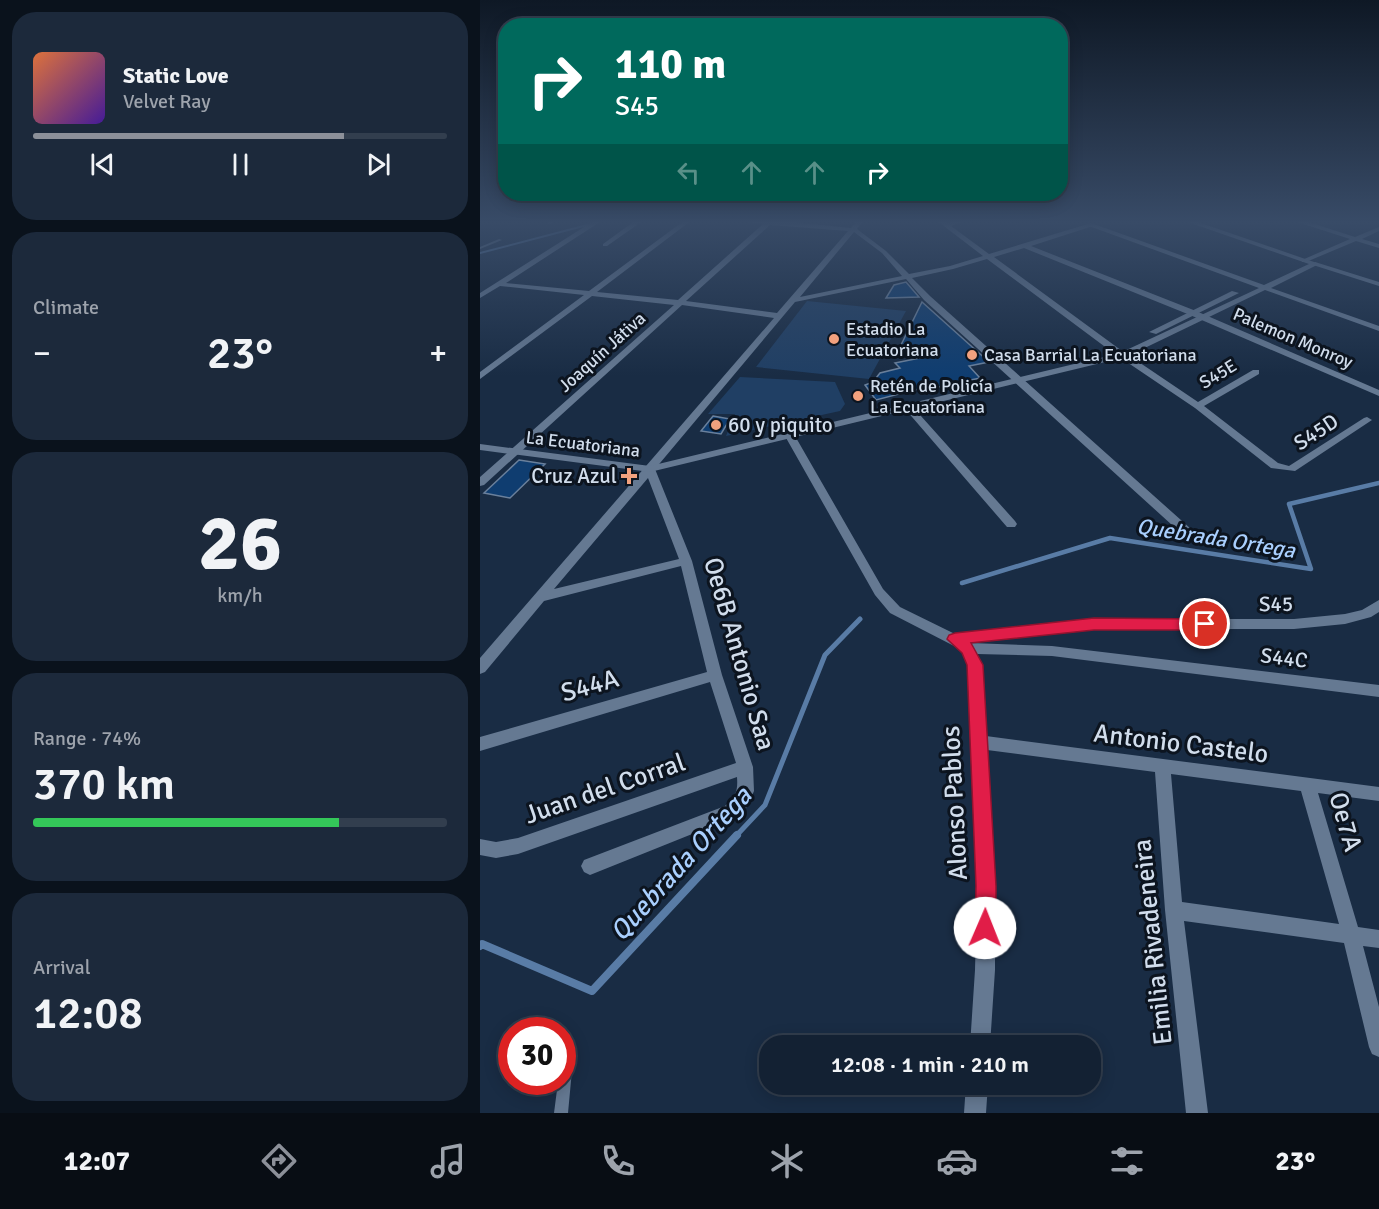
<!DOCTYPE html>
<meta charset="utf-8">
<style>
:root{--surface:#132133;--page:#1c293b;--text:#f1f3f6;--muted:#9da3ac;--line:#323e4e;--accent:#8c9099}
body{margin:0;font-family:Signika,sans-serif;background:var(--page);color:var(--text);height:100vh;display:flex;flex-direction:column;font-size:22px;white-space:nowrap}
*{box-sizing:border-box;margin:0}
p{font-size:20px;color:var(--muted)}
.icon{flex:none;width:33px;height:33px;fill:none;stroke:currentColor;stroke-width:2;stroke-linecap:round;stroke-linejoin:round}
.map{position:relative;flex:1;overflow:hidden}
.details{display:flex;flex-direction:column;gap:12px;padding:12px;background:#0a121c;width:480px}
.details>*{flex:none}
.top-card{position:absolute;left:18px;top:18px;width:570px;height:183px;border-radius:24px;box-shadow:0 3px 15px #0003,0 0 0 2px var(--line);background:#00695c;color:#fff;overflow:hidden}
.speed{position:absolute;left:18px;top:1017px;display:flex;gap:12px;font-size:30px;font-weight:700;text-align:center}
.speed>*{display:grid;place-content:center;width:78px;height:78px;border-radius:50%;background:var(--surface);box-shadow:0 3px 15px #0003,0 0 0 2px var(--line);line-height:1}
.speed .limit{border:9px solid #d22;background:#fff;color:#111}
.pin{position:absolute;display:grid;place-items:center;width:51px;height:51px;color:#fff;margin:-26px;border:3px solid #fff;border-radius:50%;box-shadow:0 2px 6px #0007}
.me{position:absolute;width:66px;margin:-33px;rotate:1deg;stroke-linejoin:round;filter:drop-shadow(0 0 4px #0008)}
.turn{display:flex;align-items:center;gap:21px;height:126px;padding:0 18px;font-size:27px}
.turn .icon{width:78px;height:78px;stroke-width:2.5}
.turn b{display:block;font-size:42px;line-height:51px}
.lanes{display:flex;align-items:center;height:57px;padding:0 18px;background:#0003;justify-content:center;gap:30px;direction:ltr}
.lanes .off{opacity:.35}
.big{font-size:45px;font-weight:600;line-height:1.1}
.details .widget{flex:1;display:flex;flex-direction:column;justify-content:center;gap:9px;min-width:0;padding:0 21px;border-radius:24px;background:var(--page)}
.details .dial{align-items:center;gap:0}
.dial b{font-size:78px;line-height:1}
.song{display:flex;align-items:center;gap:18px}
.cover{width:72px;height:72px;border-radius:9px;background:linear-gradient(135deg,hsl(20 70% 55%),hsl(260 70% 35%))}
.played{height:6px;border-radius:3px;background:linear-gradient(90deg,var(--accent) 75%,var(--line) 75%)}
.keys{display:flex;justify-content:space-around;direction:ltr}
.heat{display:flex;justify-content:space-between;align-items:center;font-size:33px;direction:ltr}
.charge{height:9px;border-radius:4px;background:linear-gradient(90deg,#34c759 74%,var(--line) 0)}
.trip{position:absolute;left:279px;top:1035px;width:342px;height:60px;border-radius:24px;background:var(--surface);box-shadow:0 3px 15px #0003,0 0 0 2px var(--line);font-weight:600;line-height:60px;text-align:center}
.menu{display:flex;height:96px;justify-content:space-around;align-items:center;background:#080d14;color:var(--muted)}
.menu .icon{width:42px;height:42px}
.menu .on{color:var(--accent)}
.menu b{font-size:27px;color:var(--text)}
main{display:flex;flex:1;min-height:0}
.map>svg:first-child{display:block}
</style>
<main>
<section class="details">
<div class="widget">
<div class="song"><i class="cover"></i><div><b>Static Love</b><p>Velvet Ray</p></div></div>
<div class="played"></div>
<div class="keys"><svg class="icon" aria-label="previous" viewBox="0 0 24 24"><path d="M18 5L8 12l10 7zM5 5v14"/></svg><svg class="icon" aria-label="pause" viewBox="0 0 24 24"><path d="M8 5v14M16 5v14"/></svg><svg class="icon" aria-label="next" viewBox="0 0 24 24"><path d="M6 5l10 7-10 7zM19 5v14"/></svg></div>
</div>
<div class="widget"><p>Climate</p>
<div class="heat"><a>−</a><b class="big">23°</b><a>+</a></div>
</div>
<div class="widget dial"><b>26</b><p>km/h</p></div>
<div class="widget"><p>Range · 74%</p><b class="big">370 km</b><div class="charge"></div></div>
<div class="widget"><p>Arrival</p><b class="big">12:08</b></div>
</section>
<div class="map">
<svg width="899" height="1113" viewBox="0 0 899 1113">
<rect width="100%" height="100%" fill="#192c44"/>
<path fill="#203f64" d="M327,301L426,311L389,379L276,367Z
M260,377L355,382L365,404L360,411L246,436L255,414H228Z"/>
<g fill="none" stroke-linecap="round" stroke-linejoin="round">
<path stroke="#597ca6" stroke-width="2" d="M0,253L111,224"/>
<path stroke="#597ca6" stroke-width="4.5" d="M482,583L630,538L831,569L809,504L899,483"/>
<path stroke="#597ca6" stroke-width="5" d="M256,836L285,805L345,655L380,619"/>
<path stroke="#597ca6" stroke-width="8" d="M0,946L2,944L112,991L257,835"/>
</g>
<path fill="#0f3d70" stroke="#6a809c" stroke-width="1.5" d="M426,282L439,297L406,298L414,285Z
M442,302L509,362L489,366L500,378L440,391L438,389L396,400L385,385L393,382L400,373L420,368L415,363L445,357L420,347Z
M233,416L250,419L241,434L221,431Z
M39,460L65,464L30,498L4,493Z"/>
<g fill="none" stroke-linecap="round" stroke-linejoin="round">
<path fill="#657992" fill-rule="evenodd" d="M19,239L22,240L0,249V247Z
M88,1043L93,1044L94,1049L88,1113H74L78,1082H82V1047L83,1044Z"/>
<path fill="#657992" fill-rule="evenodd" d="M69,220H77L71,224H67Z
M115,220H123L26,283L109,291L205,220H212L117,292L198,300L283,224L248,220H294L371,228L377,220H384L377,229L406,251L429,274L470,266L503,256L456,220H463L468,223L477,220H487L471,226L509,254L611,223L614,225L613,226L551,246L716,311L899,390V396L710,315L544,248L514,257L638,348L718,402L773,370H779V374L724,406L798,463L809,466L884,418L887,417L892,420L815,471L791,468L715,408L632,352L507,259L473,269L432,278L450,296L711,529L713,532L711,535H703L444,300L426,279L315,302L175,469L212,561L242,675L273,767L274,791L267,807L257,816L110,875L104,872L101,866L104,860L245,806C256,796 258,791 257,777L38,854L16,858L0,855V839L16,842L38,838L256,763L230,682L0,751V737L227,672L201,566L64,601L5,672L0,674V658L294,318L202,305L4,485L0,486V477L194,305L112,296L0,379V372L104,295L20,286L0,298V293ZM290,225L368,231L297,313L206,301ZM374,232L402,253L422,276L320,297ZM168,478L199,559L74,589Z
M156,220H164L127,246H123V244Z
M811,220H822L875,237L899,227V231L882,239L899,244V248L876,241L826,262H822V260L870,239Z
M835,262L899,282V286L833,265L832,264Z
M429,405L432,406L535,521L537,524L535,527H527L426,410V406Z
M306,426L311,429L403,589L420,607L475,634L614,619H814L865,614L882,610L899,600V612L891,617L865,624L814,629H614L490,643L572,646L899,685V697L572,656L497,654L502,665L506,736L899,787V801L838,793L878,927L899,930V948L883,946L899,1007V1057L892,1054L889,1047L864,943L704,921L728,1113H706L685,910L675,772L507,750L515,886V970L510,1046H490L495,970L497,886L488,665L483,652L476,647L410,613L395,595L301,429ZM691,774L821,791L859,924L702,902Z
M486,1084H508L506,1113H484Z"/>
<path fill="#657992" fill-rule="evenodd" d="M702,220H712L837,263V265L791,288L899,326V331L785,290L646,357L170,472L0,450V444L170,466L640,353L779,288L609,226L608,225L611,223L784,285L829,264Z
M752,291L759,293L676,334L669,332Z"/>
</g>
<linearGradient id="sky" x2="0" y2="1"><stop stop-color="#0e1825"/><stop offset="0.59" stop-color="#384b67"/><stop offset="1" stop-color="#384b67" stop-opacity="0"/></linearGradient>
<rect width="899" height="376" fill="url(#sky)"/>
<path fill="#e11d48" stroke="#92132f" stroke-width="1.5" d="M614,618L725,619L730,620L732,624L730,628L725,630H614L491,643L503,665L516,886V928L513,935L505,938L498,935L495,928L496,886L487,665L482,653L467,639L469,635L475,633Z"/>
<g fill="#f2a17e" stroke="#0c141f" stroke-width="2">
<circle cx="354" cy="339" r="6"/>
<circle cx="492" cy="355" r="6"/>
<circle cx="378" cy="396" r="6"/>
<circle cx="236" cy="425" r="6"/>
<path d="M146 467h6v6h6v6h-6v6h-6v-6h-6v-6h6z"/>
</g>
<g text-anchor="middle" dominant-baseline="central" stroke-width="6" stroke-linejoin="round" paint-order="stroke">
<g font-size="18" fill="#d1ddec" stroke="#0c141f" text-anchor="start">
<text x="366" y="329">Estadio La<tspan x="366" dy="21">Ecuatoriana</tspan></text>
<text x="504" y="355">Casa Barrial La Ecuatoriana</text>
<text x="390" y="386">Retén de Policía<tspan x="390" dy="21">La Ecuatoriana</tspan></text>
</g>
<g font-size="18" fill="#d1ddec" stroke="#0c141f">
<text transform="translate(813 338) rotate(23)">Palemon Monroy</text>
<text transform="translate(122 352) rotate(-42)">Joaquín Játiva</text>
<text transform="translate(738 374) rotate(-31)">S45E</text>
<text transform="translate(103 444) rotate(7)">La Ecuatoriana</text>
</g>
<g font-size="21" fill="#d1ddec" stroke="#0c141f" text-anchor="start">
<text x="248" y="425">60 y piquito</text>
<text x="137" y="476" text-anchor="end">Cruz Azul</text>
</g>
<g font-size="21" fill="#d1ddec" stroke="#0c141f">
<text transform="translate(836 432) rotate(-33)">S45D</text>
<text transform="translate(796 604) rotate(-1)">S45</text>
<text transform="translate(804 658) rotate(7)">S44C</text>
</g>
<g font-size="22" font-style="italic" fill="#a9cffe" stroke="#0c141f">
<text transform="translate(736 538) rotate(9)">Quebrada Ortega</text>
</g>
<g font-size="26" fill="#d1ddec" stroke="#0c141f">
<text transform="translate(259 654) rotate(74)">Oe6B Antonio Saa</text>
<text transform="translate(110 686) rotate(-16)">S44A</text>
<text transform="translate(701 744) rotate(7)">Antonio Castelo</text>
<text transform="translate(125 789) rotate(-19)">Juan del Corral</text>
<text transform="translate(475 803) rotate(-93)">Alonso Pablos</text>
<text transform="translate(865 822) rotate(74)">Oe7A</text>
<text transform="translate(673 942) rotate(-96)">Emilia Rivadeneira</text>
</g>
<g font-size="27" font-style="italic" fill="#a9cffe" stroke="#0c141f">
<text transform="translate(201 864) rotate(-48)">Quebrada Ortega</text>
</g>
</g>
</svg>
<div class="speed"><div class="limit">30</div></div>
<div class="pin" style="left:725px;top:624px;background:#d93025"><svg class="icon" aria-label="arrive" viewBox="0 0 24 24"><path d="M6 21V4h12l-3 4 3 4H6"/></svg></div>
<svg class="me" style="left:505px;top:928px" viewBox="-20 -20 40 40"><circle r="19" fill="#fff"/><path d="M0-13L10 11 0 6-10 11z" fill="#e11d48"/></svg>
<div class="trip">12:08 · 1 min · 210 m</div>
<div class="top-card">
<div class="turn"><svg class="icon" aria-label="right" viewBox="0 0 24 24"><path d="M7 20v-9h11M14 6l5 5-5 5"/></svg><div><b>110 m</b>S45</div></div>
<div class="lanes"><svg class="icon off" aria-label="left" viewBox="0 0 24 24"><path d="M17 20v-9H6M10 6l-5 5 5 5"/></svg><svg class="icon off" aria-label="ahead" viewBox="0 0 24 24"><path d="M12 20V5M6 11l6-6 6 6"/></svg><svg class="icon off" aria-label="ahead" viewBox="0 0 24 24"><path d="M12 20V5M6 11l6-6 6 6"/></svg><svg class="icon" aria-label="right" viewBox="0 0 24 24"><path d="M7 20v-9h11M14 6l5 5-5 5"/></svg></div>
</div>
</div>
</main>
<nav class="menu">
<b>12:07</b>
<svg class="icon on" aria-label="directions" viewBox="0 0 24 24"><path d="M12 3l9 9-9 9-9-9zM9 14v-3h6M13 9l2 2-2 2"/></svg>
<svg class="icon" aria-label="music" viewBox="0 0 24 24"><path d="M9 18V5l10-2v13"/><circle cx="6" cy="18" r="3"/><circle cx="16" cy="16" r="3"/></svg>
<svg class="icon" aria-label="phone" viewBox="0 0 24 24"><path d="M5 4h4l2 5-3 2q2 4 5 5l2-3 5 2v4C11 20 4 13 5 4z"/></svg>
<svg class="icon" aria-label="climate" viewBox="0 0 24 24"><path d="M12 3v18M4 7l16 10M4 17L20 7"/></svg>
<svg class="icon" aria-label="car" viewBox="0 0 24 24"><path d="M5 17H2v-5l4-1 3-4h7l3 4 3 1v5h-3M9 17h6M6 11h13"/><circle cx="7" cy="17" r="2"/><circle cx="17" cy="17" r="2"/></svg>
<svg class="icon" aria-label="filters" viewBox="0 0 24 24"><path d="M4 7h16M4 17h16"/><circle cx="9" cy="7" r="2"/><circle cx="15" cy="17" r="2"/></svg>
<b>23°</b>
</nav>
